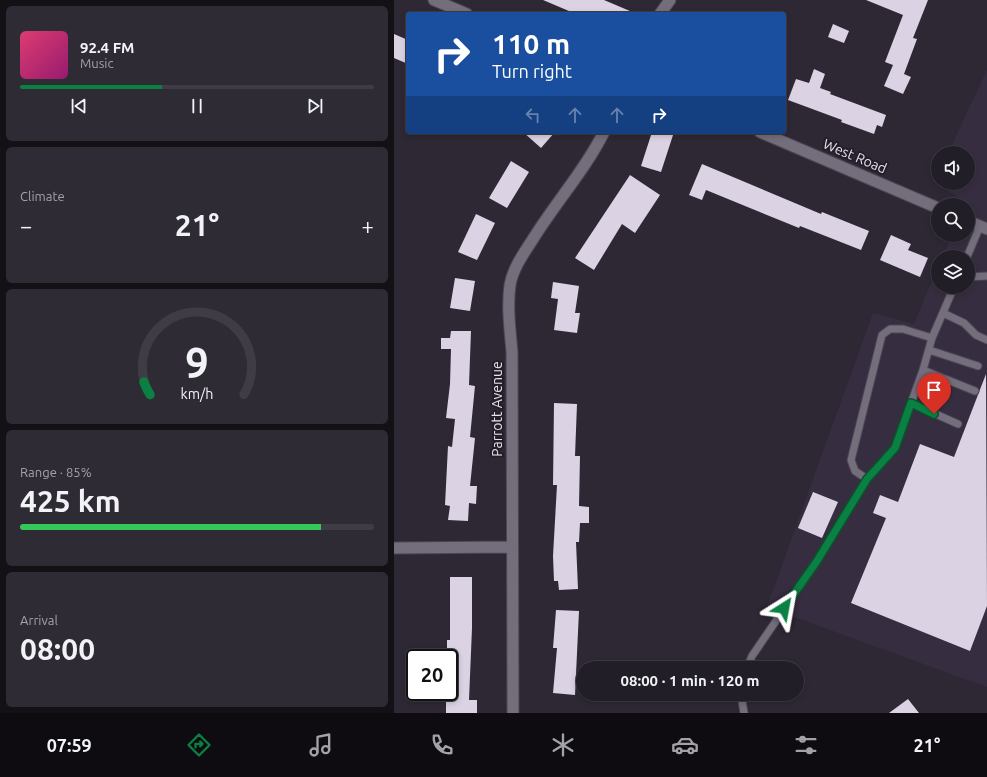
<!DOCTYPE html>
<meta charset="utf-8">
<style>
:root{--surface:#221e28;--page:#2e2b34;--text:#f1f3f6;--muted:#a2a2a8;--line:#3f3c45;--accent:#0b8043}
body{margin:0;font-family:Ubuntu,sans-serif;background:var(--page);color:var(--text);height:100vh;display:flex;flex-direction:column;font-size:15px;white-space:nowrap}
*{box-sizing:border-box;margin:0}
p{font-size:13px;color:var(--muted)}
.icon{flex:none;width:22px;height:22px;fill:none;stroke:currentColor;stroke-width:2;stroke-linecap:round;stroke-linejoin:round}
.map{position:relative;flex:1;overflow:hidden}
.panel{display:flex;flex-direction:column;gap:6px;padding:6px;background:#131016;width:394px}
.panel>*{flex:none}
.hud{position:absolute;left:12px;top:12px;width:380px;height:122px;border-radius:4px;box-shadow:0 2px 6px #0003,0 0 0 1px var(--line);background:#1a4fa0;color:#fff;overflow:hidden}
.fabs{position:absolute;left:537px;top:146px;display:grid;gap:8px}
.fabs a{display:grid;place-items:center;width:44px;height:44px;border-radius:50%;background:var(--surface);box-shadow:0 2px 6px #0003,0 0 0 1px var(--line);font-size:20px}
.speed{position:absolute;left:12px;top:649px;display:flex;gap:8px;font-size:20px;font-weight:700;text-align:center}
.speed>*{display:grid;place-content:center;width:52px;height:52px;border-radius:50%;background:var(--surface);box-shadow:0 2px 6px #0003,0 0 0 1px var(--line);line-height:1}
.speed .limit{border:2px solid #111;border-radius:6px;background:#fff;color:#111}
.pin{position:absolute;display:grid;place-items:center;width:34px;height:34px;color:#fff;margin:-41px -17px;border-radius:50% 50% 50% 0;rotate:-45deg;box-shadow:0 0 4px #0007}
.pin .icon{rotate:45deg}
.me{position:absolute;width:44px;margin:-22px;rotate:34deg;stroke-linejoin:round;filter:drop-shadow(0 0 3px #0008)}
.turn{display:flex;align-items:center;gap:14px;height:84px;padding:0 20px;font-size:18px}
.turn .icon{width:52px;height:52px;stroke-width:2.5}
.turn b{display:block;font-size:28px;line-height:34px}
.lanes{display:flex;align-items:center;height:38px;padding:0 20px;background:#0003;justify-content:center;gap:20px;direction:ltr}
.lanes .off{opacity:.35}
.big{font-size:30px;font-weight:700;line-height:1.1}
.panel .tile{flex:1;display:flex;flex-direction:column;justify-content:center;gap:6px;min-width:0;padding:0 14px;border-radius:6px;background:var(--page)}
.panel .dial{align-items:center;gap:0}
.dial svg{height:104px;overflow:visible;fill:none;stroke:var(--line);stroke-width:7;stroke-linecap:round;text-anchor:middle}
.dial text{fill:var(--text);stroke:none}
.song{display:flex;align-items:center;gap:12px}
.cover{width:48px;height:48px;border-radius:6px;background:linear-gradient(135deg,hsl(340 70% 55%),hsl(320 70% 35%))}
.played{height:4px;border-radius:2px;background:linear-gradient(90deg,var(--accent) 40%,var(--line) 40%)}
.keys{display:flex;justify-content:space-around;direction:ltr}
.heat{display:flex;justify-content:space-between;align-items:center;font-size:22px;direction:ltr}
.charge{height:6px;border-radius:3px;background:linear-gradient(90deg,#34c759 85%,var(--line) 0)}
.trip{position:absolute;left:182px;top:661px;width:228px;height:40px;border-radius:20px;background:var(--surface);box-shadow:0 2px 6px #0003,0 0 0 1px var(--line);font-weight:700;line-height:40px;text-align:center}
.tab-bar{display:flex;height:64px;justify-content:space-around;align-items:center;background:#0e0c10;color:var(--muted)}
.tab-bar .icon{width:28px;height:28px}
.tab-bar .selected{color:var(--accent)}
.tab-bar b{font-size:18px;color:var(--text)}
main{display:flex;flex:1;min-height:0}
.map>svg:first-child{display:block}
</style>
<main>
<section class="panel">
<div class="tile">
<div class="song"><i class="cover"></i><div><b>92.4 FM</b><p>Music</p></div></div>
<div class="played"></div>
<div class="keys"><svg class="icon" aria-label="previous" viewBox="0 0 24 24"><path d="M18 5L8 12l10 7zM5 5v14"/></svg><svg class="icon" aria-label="pause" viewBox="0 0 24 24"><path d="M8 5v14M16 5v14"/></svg><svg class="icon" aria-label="next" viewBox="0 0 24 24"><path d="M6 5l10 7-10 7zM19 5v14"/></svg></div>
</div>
<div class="tile"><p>Climate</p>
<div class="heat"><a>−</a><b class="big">21°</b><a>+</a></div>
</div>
<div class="tile dial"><svg viewBox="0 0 100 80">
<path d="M14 69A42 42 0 1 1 86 69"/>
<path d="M14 69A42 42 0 0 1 9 59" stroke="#0b8043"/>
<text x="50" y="56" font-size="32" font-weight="700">9</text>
<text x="50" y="72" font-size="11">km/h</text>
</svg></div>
<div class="tile"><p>Range · 85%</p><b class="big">425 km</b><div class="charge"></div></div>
<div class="tile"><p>Arrival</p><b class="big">08:00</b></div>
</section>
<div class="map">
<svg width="593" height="713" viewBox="0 0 593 713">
<rect width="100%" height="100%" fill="#2e2835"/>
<path fill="#372d40" d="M593,70V687L373,607L479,313L520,324L544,267V287H574V257H548L558,235H574V205H571L572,202L540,182L544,173V183H574V153H554Z"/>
<path fill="#dbd2e3" d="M149,0H210L243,14H182Z
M472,0H534L519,38L523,39L510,74L517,77L509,94L490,86L499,65L491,62L509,15Z
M439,24L455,31L450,43L434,37Z
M0,34L14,40V64L0,58Z
M420,69L431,74L426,88L437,92L436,94L492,115L488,127L483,125L480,134L447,122L448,120L394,100L402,79L415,83Z
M129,132H161L147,148Z
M258,132H280L267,172L247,166Z
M117,161L135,172L113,208L95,198Z
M308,164L427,214L428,212L475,231L467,250L406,226L405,228L312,190L308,200L295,195Z
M236,175L266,195L241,233L228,224L200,270L181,258Z
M82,214L101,223L83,260L64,252Z
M497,235L517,244L514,250L534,258L526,277L486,260Z
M61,278L81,281L76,311L56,308Z
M159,282L185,286L181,313H186L183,333L160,330L164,299L157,298Z
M57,331H77L75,385L81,386L76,437L81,438L76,486H83L82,504L75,503L74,521L54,520L56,506L51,505L54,446L58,447L61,419L52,418L56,384L57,349H47V338H56Z
M592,374L593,606L576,651L457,603L492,518L479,513L486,495L504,502L526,444L560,457Z
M160,403L183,404L181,456H186L185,506L195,507V523H186L185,542H182L184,589L165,590L164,581H160L159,556L163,485H159Z
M419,492L444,502L428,538L404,528Z
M56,577H78V628L75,700H83V713H52V692H55V658H53V640H56Z
M162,610L185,611L181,695L159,693L163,648H159Z
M514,699L525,713H495Z"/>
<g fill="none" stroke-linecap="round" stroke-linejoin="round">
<defs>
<path id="service" d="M573,257L586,226
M574,277L593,276
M549,313L570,323L582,335L593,340
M535,350L584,366
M529,370L581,391
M517,403L564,424
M473,479L461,471L457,460L488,335L496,329H509L538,338
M353,668L358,656L423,561L473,479L501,448L529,370L538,338L560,287
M347,694L350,713"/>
<path id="minor" d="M40,0L73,14
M266,14L276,0
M366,132L544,208
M574,221L593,229
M0,548L118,547
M119,713L118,352C116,330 113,307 116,285C119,268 130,253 139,239C162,202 191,170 210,132"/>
</defs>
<use href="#service" stroke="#4c4752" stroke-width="9"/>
<use href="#minor" stroke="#4c4752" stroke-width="13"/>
<use href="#service" stroke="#746d7c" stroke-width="7"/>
<use href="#minor" stroke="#746d7c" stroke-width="11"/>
</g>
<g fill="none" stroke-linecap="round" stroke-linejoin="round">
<defs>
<path id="route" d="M390,608L423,561L473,479L501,448L517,403L540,414"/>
</defs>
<use href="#route" stroke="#07532c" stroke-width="10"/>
<use href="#route" stroke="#0b8043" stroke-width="7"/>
</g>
<g text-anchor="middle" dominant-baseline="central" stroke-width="4" stroke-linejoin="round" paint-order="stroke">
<g font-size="14" fill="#e6e2eb" stroke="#241e2a">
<text transform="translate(461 156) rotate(23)">West Road</text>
<text transform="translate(103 409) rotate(-90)">Parrott Avenue</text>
</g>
</g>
</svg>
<div class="fabs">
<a><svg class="icon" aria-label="sound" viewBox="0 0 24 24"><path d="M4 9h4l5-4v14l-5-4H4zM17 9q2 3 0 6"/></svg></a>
<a><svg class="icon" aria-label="search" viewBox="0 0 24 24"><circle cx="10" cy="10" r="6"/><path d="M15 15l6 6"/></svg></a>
<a><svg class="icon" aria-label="layers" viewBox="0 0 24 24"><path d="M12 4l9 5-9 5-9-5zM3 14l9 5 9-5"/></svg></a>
</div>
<div class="speed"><div class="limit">20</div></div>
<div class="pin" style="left:540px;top:414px;background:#d93025"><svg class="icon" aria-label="arrive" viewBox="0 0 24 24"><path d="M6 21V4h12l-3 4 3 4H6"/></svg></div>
<svg class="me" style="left:390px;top:608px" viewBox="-20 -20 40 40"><path d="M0-17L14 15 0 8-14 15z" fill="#0b8043" stroke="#fff" stroke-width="4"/></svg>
<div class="trip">08:00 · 1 min · 120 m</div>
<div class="hud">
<div class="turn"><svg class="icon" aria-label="right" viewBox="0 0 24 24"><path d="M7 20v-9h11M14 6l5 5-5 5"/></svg><div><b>110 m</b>Turn right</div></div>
<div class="lanes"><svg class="icon off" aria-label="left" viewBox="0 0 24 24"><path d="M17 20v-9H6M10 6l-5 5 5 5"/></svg><svg class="icon off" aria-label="ahead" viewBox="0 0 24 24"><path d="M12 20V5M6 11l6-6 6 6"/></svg><svg class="icon off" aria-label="ahead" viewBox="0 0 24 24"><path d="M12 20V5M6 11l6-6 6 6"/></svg><svg class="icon" aria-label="right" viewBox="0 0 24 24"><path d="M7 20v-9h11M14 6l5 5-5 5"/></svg></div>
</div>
</div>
</main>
<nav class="tab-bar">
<b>07:59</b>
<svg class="icon selected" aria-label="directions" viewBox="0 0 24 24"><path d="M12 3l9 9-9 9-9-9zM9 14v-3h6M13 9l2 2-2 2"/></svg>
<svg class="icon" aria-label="music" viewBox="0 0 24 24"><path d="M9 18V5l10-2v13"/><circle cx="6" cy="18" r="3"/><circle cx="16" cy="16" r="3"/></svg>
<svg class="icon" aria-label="phone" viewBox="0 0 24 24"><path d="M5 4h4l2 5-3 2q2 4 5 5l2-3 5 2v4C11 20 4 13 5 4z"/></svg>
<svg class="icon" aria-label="climate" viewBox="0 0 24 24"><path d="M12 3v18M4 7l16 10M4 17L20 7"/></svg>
<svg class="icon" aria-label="car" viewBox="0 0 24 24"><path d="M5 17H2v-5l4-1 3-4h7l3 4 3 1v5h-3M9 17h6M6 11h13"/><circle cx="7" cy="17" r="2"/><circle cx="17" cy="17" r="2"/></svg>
<svg class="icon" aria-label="filters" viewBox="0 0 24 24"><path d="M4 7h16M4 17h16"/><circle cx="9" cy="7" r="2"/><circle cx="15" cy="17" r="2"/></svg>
<b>21°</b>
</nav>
